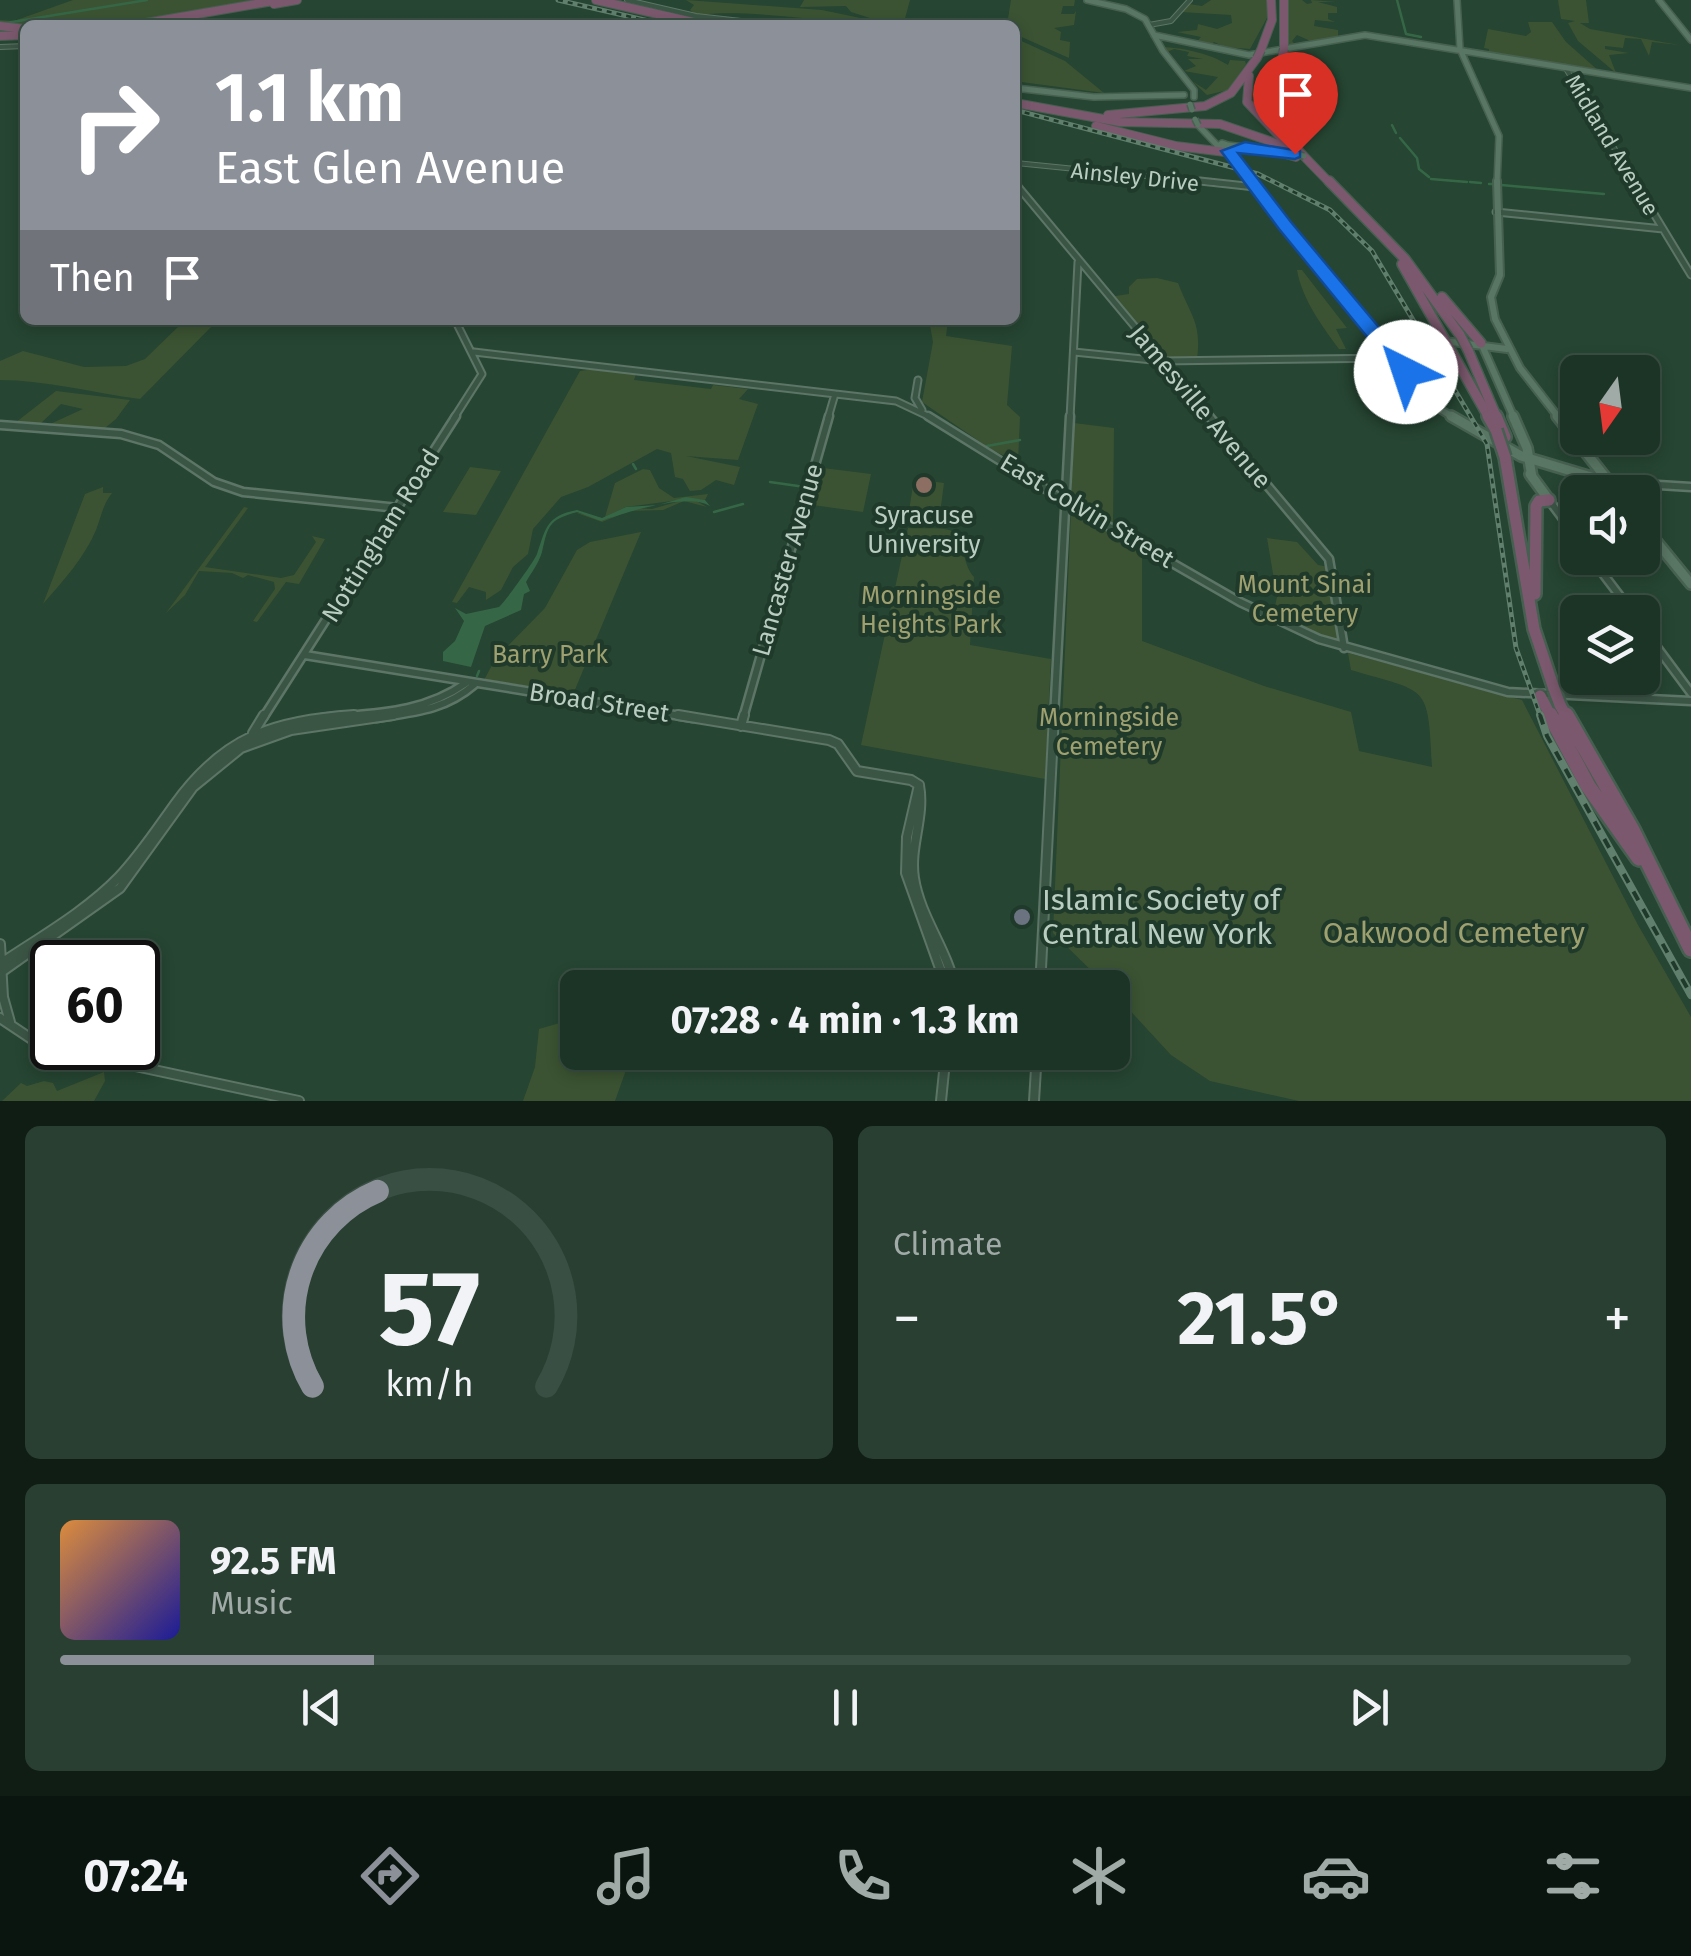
<!DOCTYPE html>
<meta charset="utf-8">
<style>
:root{--surface:#1c3426;--page:#293f32;--text:#f1f3f6;--muted:#a0aaa7;--line:#3a4f43;--accent:#8c9099}
body{margin:0;font-family:"Fira Sans",sans-serif;background:var(--page);color:var(--text);height:100vh;display:flex;flex-direction:column;font-size:38px;white-space:nowrap}
*{box-sizing:border-box;margin:0}
p{font-size:32px;color:var(--muted)}
.icon{flex:none;width:55px;height:55px;fill:none;stroke:currentColor;stroke-width:2;stroke-linecap:round;stroke-linejoin:round}
.map{position:relative;height:1101px;overflow:hidden}
.panel{display:flex;flex-direction:column;gap:25px;padding:25px;background:#0f1d15;flex:1}
.panel>*{flex:none}
.hud{position:absolute;left:20px;top:20px;width:1000px;height:305px;border-radius:15px;box-shadow:0 5px 15px #0003,0 0 0 2px var(--line);background:#8c9099;color:#fff;overflow:hidden}
.needle{width:65px;rotate:194deg}
.tools{position:absolute;left:1560px;top:355px;display:grid;gap:20px}
.tools a{display:grid;place-items:center;width:100px;height:100px;border-radius:15px;background:var(--surface);box-shadow:0 5px 15px #0003,0 0 0 2px var(--line);font-size:50px}
.speed{position:absolute;left:30px;top:940px;display:flex;gap:20px;font-size:50px;font-weight:700;text-align:center}
.speed>*{display:grid;place-content:center;width:130px;height:130px;border-radius:50%;background:var(--surface);box-shadow:0 5px 15px #0003,0 0 0 2px var(--line);line-height:1}
.speed .limit{border:5px solid #111;border-radius:15px;background:#fff;color:#111}
.pin{position:absolute;display:grid;place-items:center;width:85px;height:85px;color:#fff;margin:-102px -42px;border-radius:50% 50% 50% 0;rotate:-45deg;box-shadow:0 0 10px #0007}
.pin .icon{rotate:45deg}
.me{position:absolute;width:110px;margin:-55px;rotate:319deg;stroke-linejoin:round;filter:drop-shadow(0 0 8px #0008)}
.turn{display:flex;align-items:center;gap:35px;height:210px;padding:0 30px;font-size:45px}
.turn .icon{width:130px;height:130px;stroke-width:2.5}
.turn b{display:block;font-size:70px;line-height:85px}
.then{display:flex;align-items:center;height:95px;padding:0 30px;background:#0003;gap:20px;font-size:38px}
.big{font-size:75px;font-weight:700;line-height:1.1}
.panel .widget{flex:1;display:flex;flex-direction:column;justify-content:center;gap:15px;min-width:0;padding:0 35px;border-radius:15px;background:var(--page)}
.panel .dial{align-items:center;gap:0}
.dial svg{height:260px;overflow:visible;fill:none;stroke:var(--line);stroke-width:7;stroke-linecap:round;text-anchor:middle}
.dial text{fill:var(--text);stroke:none}
.song{display:flex;align-items:center;gap:30px}
.cover{width:120px;height:120px;border-radius:15px;background:linear-gradient(135deg,hsl(30 70% 55%),hsl(240 70% 35%))}
.played{height:10px;border-radius:5px;background:linear-gradient(90deg,var(--accent) 20%,var(--line) 20%)}
.keys{display:flex;justify-content:space-around;direction:ltr}
.heat{display:flex;justify-content:space-between;align-items:center;font-size:55px;direction:ltr}
.panel .tiles{flex:1;display:grid;gap:25px;grid-template-columns:1fr 1fr}
.widget:last-child{grid-column:span 2}
.trip{position:absolute;left:560px;top:970px;width:570px;height:100px;border-radius:15px;background:var(--surface);box-shadow:0 5px 15px #0003,0 0 0 2px var(--line);font-weight:700;line-height:100px;text-align:center}
.menu{display:flex;height:160px;justify-content:space-around;align-items:center;background:#0b150f;color:var(--muted)}
.menu .icon{width:70px;height:70px}
.menu .current{color:var(--accent)}
.menu b{font-size:45px;color:var(--text)}
.map>svg:first-child{display:block}
</style>
<div class="map">
<svg width="1691" height="1101" viewBox="0 0 1691 1101">
<rect width="100%" height="100%" fill="#264532"/>
<path fill="#3b5332" d="M73,0H271C182,14 87,35 0,24V20L14,21Z
M686,0L822,10L889,24L851,12L846,6L800,7L804,0H910L904,22C846,29 764,7 696,15L690,10L694,5Z
M1011,0H1075L1074,6H1063L1061,14H1074L1076,11L1074,25L1054,28L1061,32L1060,40L1070,42L1069,58L1015,34V25H1007Z
M1211,0H1267L1268,16L1250,49L1225,47L1214,42L1208,48L1196,43L1201,37L1177,32L1197,30L1198,24L1217,29L1232,23L1231,15L1181,12L1189,4L1202,6Z
M1286,0H1302L1307,4L1312,3L1311,0L1336,2H1318L1337,7V13H1328V19L1335,22L1315,20L1314,26L1338,30V37L1315,43L1297,35L1292,41L1297,46L1288,48Z
M1558,0H1586L1589,23H1580L1590,29L1679,45L1652,42L1649,56L1641,39L1625,38L1623,48L1605,46V49L1629,53L1609,55L1616,73L1578,41L1568,23L1575,21L1561,19Z
M1528,22H1552L1566,42L1600,72L1489,53V49L1484,48L1488,29L1526,36L1531,32Z
M1015,38L1065,61L1104,93L1015,81Z
M1163,47C1186,48 1213,55 1228,65L1230,60L1245,61L1246,64L1228,90L1207,95L1192,81L1206,90L1218,77L1184,71L1196,66L1188,59H1203L1187,56L1189,52L1174,49L1167,52Z
M1297,270H1302L1347,328L1336,329L1346,349H1339C1322,326 1302,299 1297,270Z
M1157,278L1178,283C1190,315 1202,322 1197,359L1164,360L1109,297L1129,294V287L1137,279Z
M929,320H948L946,336L1012,346L1007,405L1020,417L1018,462L992,450L922,402L933,342Z
M180,325H213L140,399C93,393 46,380 0,380V361L23,351L84,367L126,366L145,359Z
M594,369L636,374L634,380L711,389L713,385L748,389L739,399L758,404L738,460L686,456L740,467L734,485L716,480L701,490L690,491L683,479L675,477L671,453L657,449L588,487L561,497L533,529L528,554L513,567L501,590L486,600V592L469,587L457,603L452,602L580,371Z
M56,391L130,400L116,419L100,432L48,425L83,409L61,404L39,425L15,423Z
M1074,423L1114,428L1113,526L1071,501Z
M470,467L501,471L476,515L443,512Z
M823,468L871,474L863,512L813,505Z
M643,469L650,470L659,488L674,498L708,494L705,500L693,499L707,507L684,501L663,510L629,511L602,522L574,512L607,519L633,508L652,509L687,499L626,507L605,517L615,483Z
M914,479L944,483L939,521L908,517Z
M103,487V493H112C102,506 102,515 96,530C85,557 62,582 43,604L85,494Z
M244,507L248,508L205,567L281,578L294,575L316,542L312,536L325,539L299,584L286,582L257,622L253,621L275,589L274,582L248,575L243,578L232,573L199,571L185,595L166,613Z
M1071,511L1142,550V641L1264,686L1351,712L1359,751L1432,767C1428,683 1429,693 1351,670L1348,653L1522,700L1638,925L1691,1017V1101H1299L1210,1081L1171,1055L1113,992L1112,988L1108,987L1053,933Z
M908,528C921,529 937,527 949,530C965,533 961,564 974,577L970,645L1051,659L1045,779L861,745Z
M641,532L574,692L484,680L496,658L545,608L577,550L590,542Z
M1267,538L1297,542L1318,565L1329,567L1341,644L1273,615L1277,597Z
M577,1018L578,1052L632,1053L615,1101H523L535,1067L539,1029Z
M104,1072L105,1081L94,1101H2L21,1083L27,1086L44,1081L53,1083L57,1091Z"/>
<path fill="#356747" d="M686,497L705,500L710,506C687,492 628,512 601,521L577,512C548,520 548,526 542,552C539,563 531,573 526,582L530,591L524,594L521,610L485,626L471,667L443,661V652L455,641L464,621L455,608L466,614L499,607C505,602 535,560 537,554C546,528 546,516 577,510L602,518L626,507L658,505Z"/>
<g fill="none" stroke-linecap="round" stroke-linejoin="round">
<path stroke="#356747" stroke-width="2.5" d="M614,0L629,4
M1397,0L1406,34L1421,37
M705,21L723,25
M6,23L147,0
M1392,125L1396,133
M1400,138L1417,158L1419,169L1429,177
M1431,179L1467,182
M1470,182L1481,183
M1489,184H1493
M1501,185L1604,194
M987,446L1020,440
M633,464L636,469
M770,482L805,487
M714,512L743,504
M477,676L479,671"/>
<defs>
<path id="minor-far3" d="M627,0L696,16L778,25
M1149,25L1171,21L1190,0
M0,47L25,46
M1565,67L1636,184
M1015,163L1225,184"/>
<path id="minor-far2" d="M1200,181L1255,187
M1634,181L1691,275
M1015,183L1211,418
M1496,212L1663,229
M474,352L896,401L932,418
M1074,352L1162,361L1394,358
M918,380L915,398L922,410
M454,418L482,374L455,320
M828,418L835,394
M1070,418L1078,262"/>
<path id="minor-far1" d="M928,416L1073,506L1240,602L1319,639L1508,692L1691,701
M1209,416L1329,559L1344,648
M0,425L121,434L159,445L214,482L243,492L398,508
M1610,482L1691,487
M1549,500L1578,539
M1591,558L1632,612
M1642,627L1691,693
M305,655L693,718
M263,718L456,416
M322,718C374,713 422,714 466,683
M376,718C415,712 445,710 475,684
M743,718L829,416
M1054,718L1070,416"/>
<path id="minor" d="M678,715L829,740L838,744L857,771L911,780L919,785
M741,726L744,715
M253,733L264,715
M919,785L907,837L906,873L947,988
M919,785C925,817 909,847 914,878C920,917 947,949 955,988
M0,944L3,997L10,1022
M0,964C40,937 85,912 119,877C140,855 157,829 175,804C224,736 273,721 354,715
M0,973L120,888L193,787L241,748L291,730L393,715
M1040,988L1054,715
M0,1018L42,1046L299,1101
M941,1101L946,1052
M1034,1101L1037,1052"/>
<path id="major-far2" d="M1087,0L1126,9L1145,19L1163,51L1194,90V97
M1457,0L1460,49L1499,136L1497,184
M1659,0L1691,40
M1154,35L1249,55L1365,35L1691,88
M1015,88L1094,97L1184,95
M1198,125L1217,145
M1222,143L1228,145L1229,149L1217,147Z
M1228,145L1282,152
M1242,170L1253,184"/>
<path id="major-far1" d="M1251,181L1364,323L1441,410L1455,418
M1497,181L1500,275L1491,297L1495,319L1520,368L1559,418
M1444,341L1507,349
M1481,343L1514,418"/>
<path id="major" d="M1451,416L1521,456L1608,482
M1513,416L1527,448L1532,477
M1557,416L1617,492
M1530,474L1549,500
M1642,524L1691,584"/>
<path id="highway-far3" d="M596,0L706,25
M1284,0V49
M274,4L297,0
M134,25L279,0
M0,26L25,29
M0,36L25,35
M1261,50L1272,20L1271,0
M1283,53C1278,134 1274,126 1331,184
M1249,76L1247,102L1284,141
M1015,103L1120,122L1220,124L1293,149
M1108,115L1205,106L1231,93L1257,58
M1096,126L1176,146L1225,152
M1275,151L1296,157"/>
<path id="highway-far2" d="M1329,181L1405,259L1460,335
M1402,264L1489,418
M1442,297L1481,343
M1468,350L1497,418"/>
<path id="highway-far1" d="M1488,416L1496,430
M1496,416L1505,437
M1505,457L1534,629L1554,689
M1535,594L1536,506L1539,501L1549,500
M1540,696L1552,718
M1560,705L1567,718"/>
<path id="highway" d="M1550,715L1588,786L1639,858
M1566,715L1632,830L1691,949"/>
</defs>
<use href="#minor-far3" stroke="#5c7566" stroke-width="6"/>
<use href="#minor-far2" stroke="#5c7566" stroke-width="9"/>
<use href="#minor-far1" stroke="#5c7566" stroke-width="11"/>
<use href="#minor" stroke="#5c7566" stroke-width="12"/>
<use href="#major-far2" stroke="#476151" stroke-width="8"/>
<use href="#major-far1" stroke="#476151" stroke-width="10"/>
<use href="#major" stroke="#476151" stroke-width="14"/>
<use href="#highway-far3" stroke="#455f50" stroke-width="10"/>
<use href="#highway-far2" stroke="#455f50" stroke-width="12"/>
<use href="#highway-far1" stroke="#455f50" stroke-width="16"/>
<use href="#highway" stroke="#455f50" stroke-width="20"/>
<use href="#minor-far3" stroke="#3b5545" stroke-width="4"/>
<use href="#minor-far2" stroke="#3b5545" stroke-width="5"/>
<use href="#minor-far1" stroke="#3b5545" stroke-width="6"/>
<use href="#minor" stroke="#3b5545" stroke-width="8"/>
<use href="#major-far2" stroke="#597563" stroke-width="5"/>
<use href="#major-far1" stroke="#597563" stroke-width="6"/>
<use href="#major" stroke="#597563" stroke-width="9"/>
<use href="#highway-far3" stroke="#7b586d" stroke-width="8"/>
<use href="#highway-far2" stroke="#7b586d" stroke-width="9"/>
<use href="#highway-far1" stroke="#7b586d" stroke-width="11"/>
<use href="#highway" stroke="#7b586d" stroke-width="15"/>
<defs>
<path id="rail-far1" d="M558,0L666,25
M1015,110L1258,174L1330,210L1372,251L1487,444L1516,648L1541,718"/>
<path id="rail" d="M1540,715L1547,736L1691,995"/>
</defs>
<use href="#rail-far1" stroke="#617f6d" stroke-width="5"/>
<use href="#rail" stroke="#617f6d" stroke-width="8"/>
<use href="#rail-far1" stroke="#1f3a2a" stroke-width="2.5" stroke-dasharray="5" stroke-linecap="butt"/>
<use href="#rail" stroke="#1f3a2a" stroke-width="4" stroke-dasharray="10" stroke-linecap="butt"/>
<defs>
<path id="major-bridge" d="M1190,104L1192,110
M1195,119L1198,125
M1295,154L1304,156
M1237,164L1242,170"/>
<path id="highway-bridge-far2" d="M1283,53L1284,49
M1257,58L1261,50"/>
<path id="highway-bridge-far1" d="M1460,335L1468,350"/>
<path id="highway-bridge" d="M1496,430L1505,457
M1554,689L1560,705"/>
</defs>
<use href="#major-bridge" stroke="#476151" stroke-width="8" stroke-linecap="butt"/>
<use href="#highway-bridge-far2" stroke="#455f50" stroke-width="10" stroke-linecap="butt"/>
<use href="#highway-bridge-far1" stroke="#455f50" stroke-width="12" stroke-linecap="butt"/>
<use href="#highway-bridge" stroke="#455f50" stroke-width="16" stroke-linecap="butt"/>
<use href="#major-bridge" stroke="#597563" stroke-width="5"/>
<use href="#highway-bridge-far2" stroke="#7b586d" stroke-width="8"/>
<use href="#highway-bridge-far1" stroke="#7b586d" stroke-width="9"/>
<use href="#highway-bridge" stroke="#7b586d" stroke-width="11"/>
</g>
<path fill="#1a73e8" stroke="#114b97" stroke-width="2.5" d="M1245,142L1300,151V157L1295,159L1238,153L1291,222L1413,368V376H1399L1279,229L1221,151Z"/>
<circle fill="#8d6e63" stroke="#1f3a2a" stroke-width="4" cx="924" cy="485" r="10"/>
<circle fill="#6b7280" stroke="#1f3a2a" stroke-width="4" cx="1022" cy="917" r="10"/>
<g text-anchor="middle" dominant-baseline="central" stroke-width="8" stroke-linejoin="round" paint-order="stroke">
<g font-size="22" fill="#b9cec1" stroke="#1f3a2a">
<text transform="translate(1612 145) rotate(59)">Midland Avenue</text>
<text transform="translate(1135 177) rotate(6)">Ainsley Drive</text>
</g>
<g font-size="25" fill="#b9cec1" stroke="#1f3a2a">
<text transform="translate(1200 407) rotate(50)">Jamesville Avenue</text>
<text transform="translate(1087 511) rotate(31)">East Colvin Street</text>
<text transform="translate(381 536) rotate(-58)">Nottingham Road</text>
<text transform="translate(788 560) rotate(-74)">Lancaster Avenue</text>
<text transform="translate(599 703) rotate(9)">Broad Street</text>
</g>
<g font-size="25" fill="#b9cec1" stroke="#1f3a2a">
<text x="924" y="516">Syracuse<tspan x="924" dy="29">University</tspan></text>
</g>
<g font-size="25" fill="#9fa06f" stroke="#1f3a2a">
<text x="1305" y="585">Mount Sinai<tspan x="1305" dy="29">Cemetery</tspan></text>
<text x="931" y="596">Morningside<tspan x="931" dy="29">Heights Park</tspan></text>
<text x="550" y="655">Barry Park</text>
<text x="1109" y="718">Morningside<tspan x="1109" dy="29">Cemetery</tspan></text>
</g>
<g font-size="30" fill="#b9cec1" stroke="#1f3a2a" text-anchor="start">
<text x="1042" y="900">Islamic Society of<tspan x="1042" dy="34">Central New York</tspan></text>
</g>
<g font-size="30" fill="#9fa06f" stroke="#1f3a2a">
<text x="1454" y="933">Oakwood Cemetery</text>
</g>
</g>
</svg>
<div class="tools">
<a><svg class="needle" viewBox="-14 -14 28 28"><path d="M0-13l5 13h-10z" fill="#e53935"/><path d="M0 13l5-13h-10z" fill="#a0aaa7"/></svg></a>
<a><svg class="icon" aria-label="sound" viewBox="0 0 24 24"><path d="M4 9h4l5-4v14l-5-4H4zM17 9q2 3 0 6"/></svg></a>
<a><svg class="icon" aria-label="layers" viewBox="0 0 24 24"><path d="M12 4l9 5-9 5-9-5zM3 14l9 5 9-5"/></svg></a>
</div>
<div class="speed"><div class="limit">60</div></div>
<div class="pin" style="left:1295px;top:154px;background:#d93025"><svg class="icon" aria-label="arrive" viewBox="0 0 24 24"><path d="M6 21V4h12l-3 4 3 4H6"/></svg></div>
<svg class="me" style="left:1406px;top:372px" viewBox="-20 -20 40 40"><circle r="19" fill="#fff"/><path d="M0-13L10 11 0 6-10 11z" fill="#1a73e8"/></svg>
<div class="trip">07:28 · 4 min · 1.3 km</div>
<div class="hud">
<div class="turn"><svg class="icon" aria-label="right" viewBox="0 0 24 24"><path d="M7 20v-9h11M14 6l5 5-5 5"/></svg><div><b>1.1 km</b>East Glen Avenue</div></div>
<div class="then">Then<svg class="icon" aria-label="arrive" viewBox="0 0 24 24"><path d="M6 21V4h12l-3 4 3 4H6"/></svg></div>
</div>
</div>
<section class="panel">
<div class="tiles">
<div class="widget dial"><svg viewBox="0 0 100 80">
<path d="M14 69A42 42 0 1 1 86 69"/>
<path d="M14 69A42 42 0 0 1 34 9" stroke="#8c9099"/>
<text x="50" y="56" font-size="32" font-weight="700">57</text>
<text x="50" y="72" font-size="11">km/h</text>
</svg></div>
<div class="widget"><p>Climate</p>
<div class="heat"><a>−</a><b class="big">21.5°</b><a>+</a></div>
</div>
<div class="widget">
<div class="song"><i class="cover"></i><div><b>92.5 FM</b><p>Music</p></div></div>
<div class="played"></div>
<div class="keys"><svg class="icon" aria-label="previous" viewBox="0 0 24 24"><path d="M18 5L8 12l10 7zM5 5v14"/></svg><svg class="icon" aria-label="pause" viewBox="0 0 24 24"><path d="M8 5v14M16 5v14"/></svg><svg class="icon" aria-label="next" viewBox="0 0 24 24"><path d="M6 5l10 7-10 7zM19 5v14"/></svg></div>
</div>
</div>
</section>
<nav class="menu">
<b>07:24</b>
<svg class="icon current" aria-label="directions" viewBox="0 0 24 24"><path d="M12 3l9 9-9 9-9-9zM9 14v-3h6M13 9l2 2-2 2"/></svg>
<svg class="icon" aria-label="music" viewBox="0 0 24 24"><path d="M9 18V5l10-2v13"/><circle cx="6" cy="18" r="3"/><circle cx="16" cy="16" r="3"/></svg>
<svg class="icon" aria-label="phone" viewBox="0 0 24 24"><path d="M5 4h4l2 5-3 2q2 4 5 5l2-3 5 2v4C11 20 4 13 5 4z"/></svg>
<svg class="icon" aria-label="climate" viewBox="0 0 24 24"><path d="M12 3v18M4 7l16 10M4 17L20 7"/></svg>
<svg class="icon" aria-label="car" viewBox="0 0 24 24"><path d="M5 17H2v-5l4-1 3-4h7l3 4 3 1v5h-3M9 17h6M6 11h13"/><circle cx="7" cy="17" r="2"/><circle cx="17" cy="17" r="2"/></svg>
<svg class="icon" aria-label="filters" viewBox="0 0 24 24"><path d="M4 7h16M4 17h16"/><circle cx="9" cy="7" r="2"/><circle cx="15" cy="17" r="2"/></svg>
</nav>
